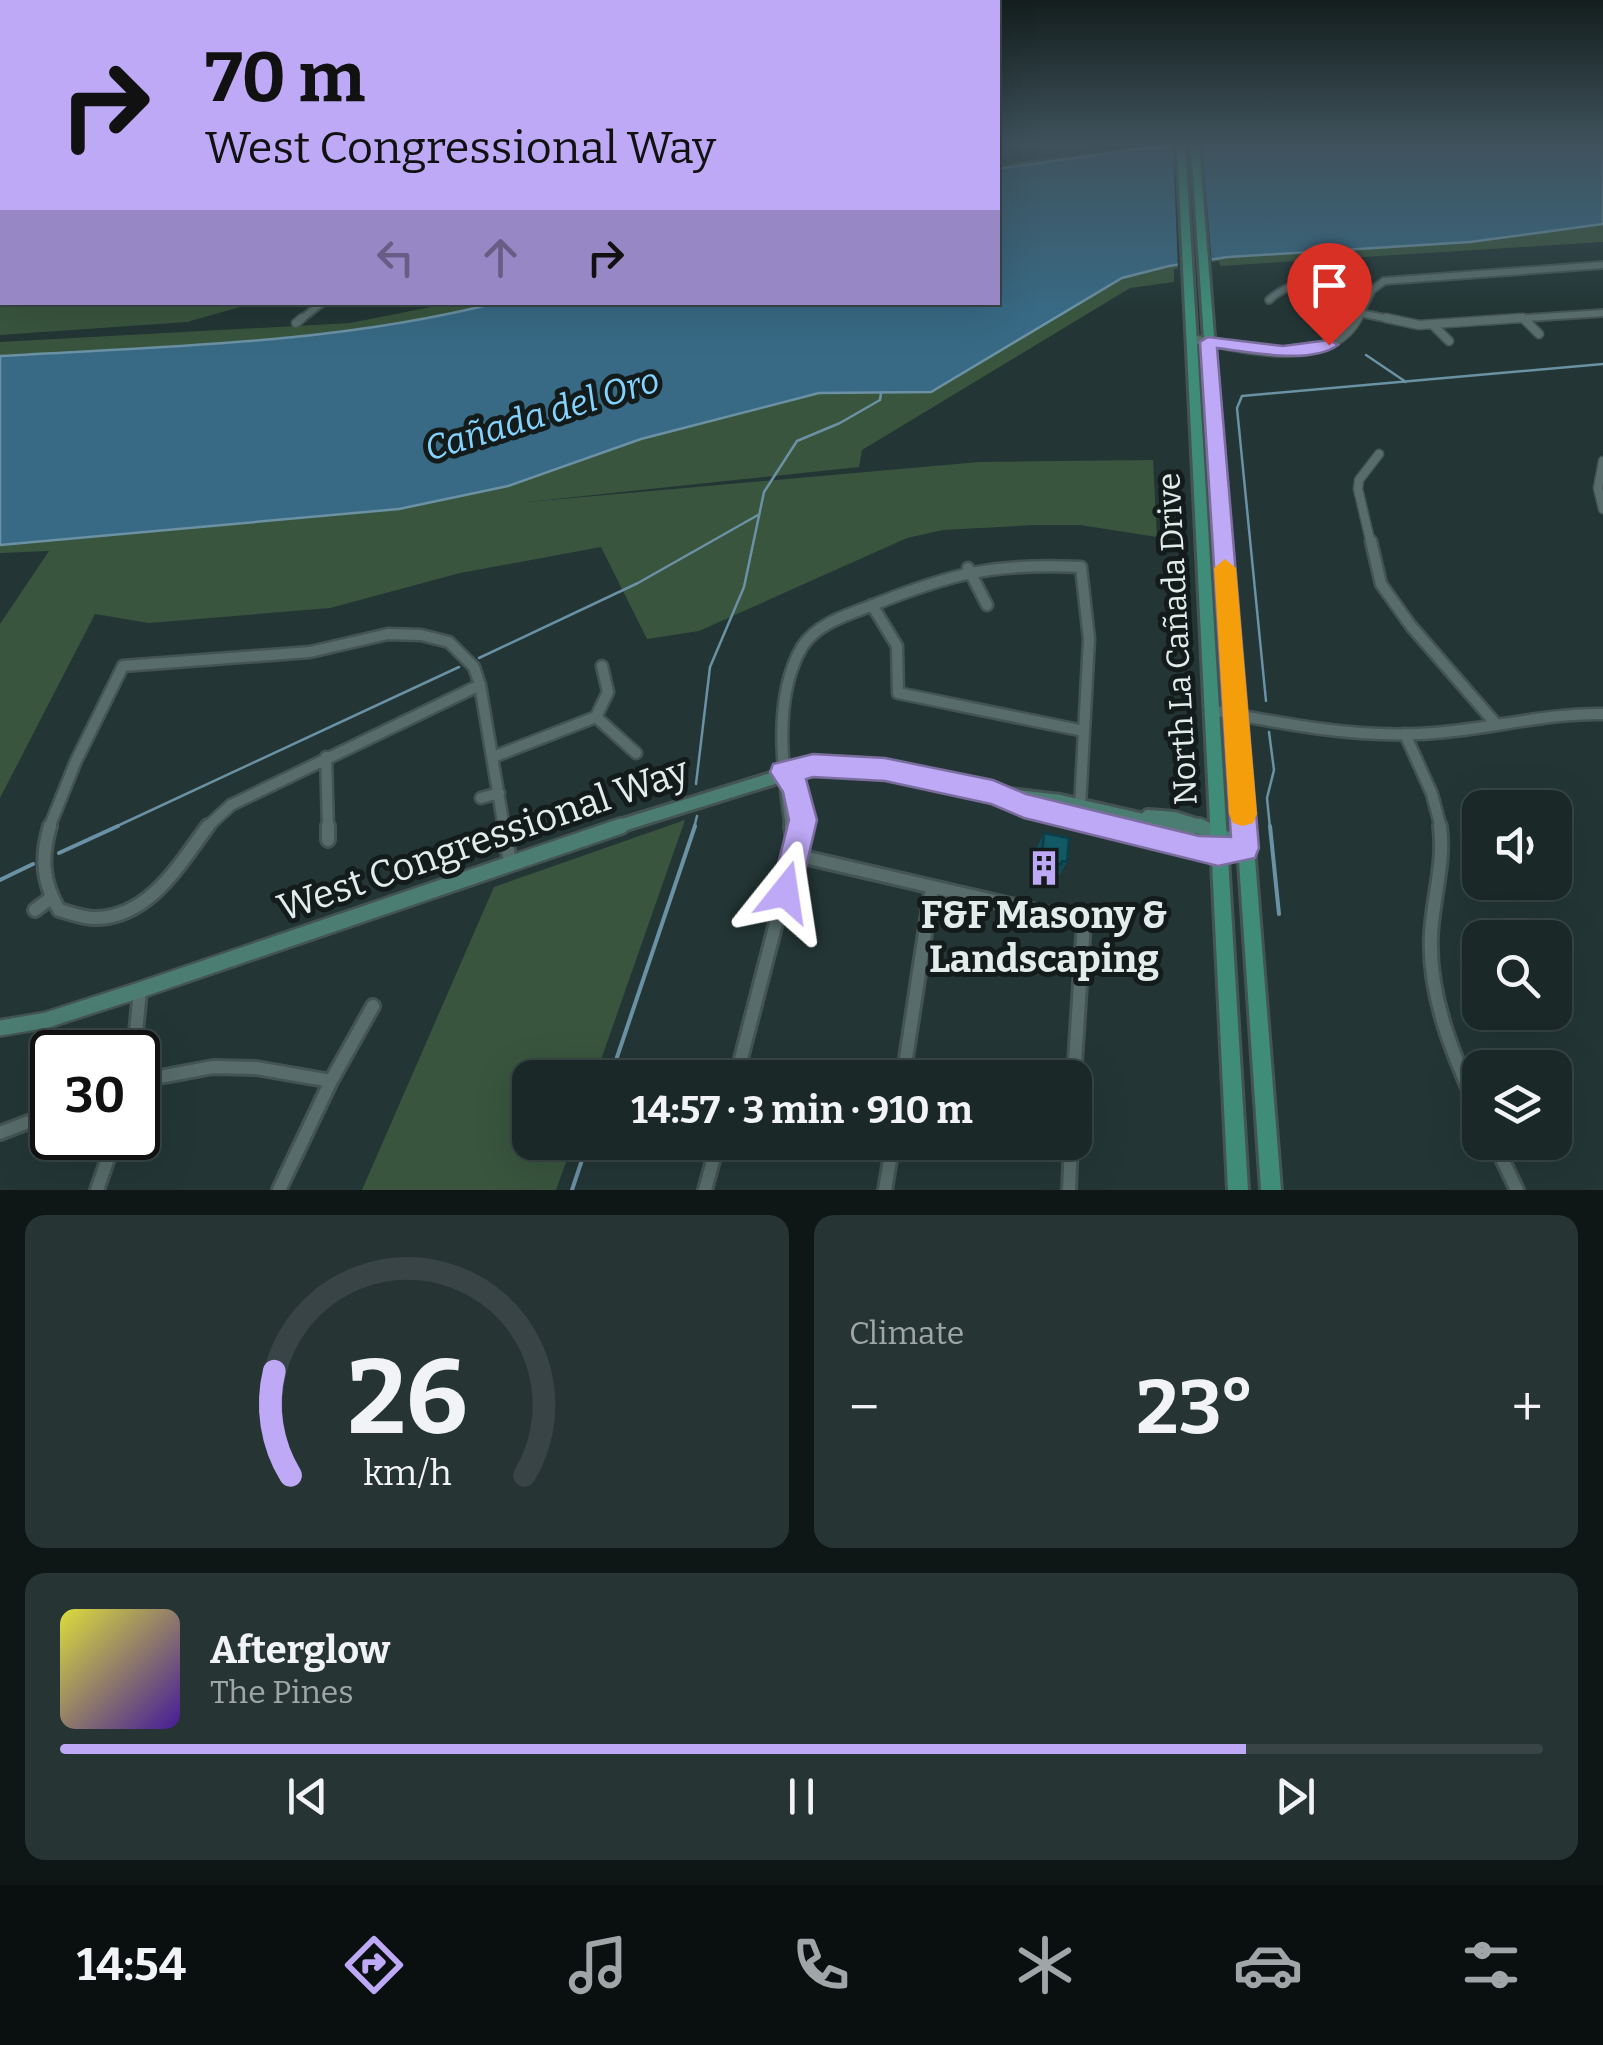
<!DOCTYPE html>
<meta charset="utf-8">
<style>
:root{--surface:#1a2828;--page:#273434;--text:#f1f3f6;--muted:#9fa6a8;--line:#384445;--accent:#bda9f5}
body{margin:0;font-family:Bitter,serif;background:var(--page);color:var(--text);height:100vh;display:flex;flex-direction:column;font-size:38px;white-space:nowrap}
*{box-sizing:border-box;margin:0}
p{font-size:32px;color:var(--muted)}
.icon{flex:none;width:55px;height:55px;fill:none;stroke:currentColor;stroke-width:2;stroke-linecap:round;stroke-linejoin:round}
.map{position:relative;height:1190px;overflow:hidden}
.details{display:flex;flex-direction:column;gap:25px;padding:25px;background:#0e1616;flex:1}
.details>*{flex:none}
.top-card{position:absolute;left:0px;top:0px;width:1000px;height:305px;box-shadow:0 10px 40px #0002,0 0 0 2px var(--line);background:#bda9f5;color:#111;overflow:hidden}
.buttons{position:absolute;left:1462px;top:790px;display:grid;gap:20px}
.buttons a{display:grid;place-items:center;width:110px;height:110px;border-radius:20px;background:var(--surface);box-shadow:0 10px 40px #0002,0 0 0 2px var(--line);font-size:50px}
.speed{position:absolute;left:30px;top:1030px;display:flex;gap:20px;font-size:50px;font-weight:700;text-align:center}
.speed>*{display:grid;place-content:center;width:130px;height:130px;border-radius:50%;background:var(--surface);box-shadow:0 10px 40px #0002,0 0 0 2px var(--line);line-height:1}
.speed .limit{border:5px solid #111;border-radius:15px;background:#fff;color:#111}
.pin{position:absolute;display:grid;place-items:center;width:85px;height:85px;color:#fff;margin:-102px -42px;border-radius:50% 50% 50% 0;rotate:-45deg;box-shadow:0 0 10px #0007}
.pin .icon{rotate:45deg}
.me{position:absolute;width:110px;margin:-55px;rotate:15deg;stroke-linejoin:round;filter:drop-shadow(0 0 8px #0008)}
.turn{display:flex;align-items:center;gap:35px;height:210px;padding:0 40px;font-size:45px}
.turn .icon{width:130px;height:130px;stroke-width:2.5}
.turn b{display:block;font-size:70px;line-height:85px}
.lanes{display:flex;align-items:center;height:95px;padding:0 40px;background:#0003;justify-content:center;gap:50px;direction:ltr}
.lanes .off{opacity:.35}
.big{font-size:75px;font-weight:700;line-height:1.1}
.details .widget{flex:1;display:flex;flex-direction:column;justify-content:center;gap:15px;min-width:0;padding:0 35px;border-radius:20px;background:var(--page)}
.details .dial{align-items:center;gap:0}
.dial svg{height:260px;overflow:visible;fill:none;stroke:var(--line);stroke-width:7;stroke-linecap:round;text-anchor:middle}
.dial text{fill:var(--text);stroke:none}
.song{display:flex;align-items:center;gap:30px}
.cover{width:120px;height:120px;border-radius:15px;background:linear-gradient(135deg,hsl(60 70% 55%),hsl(260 70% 35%))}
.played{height:10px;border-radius:5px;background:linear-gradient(90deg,var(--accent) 80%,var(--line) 80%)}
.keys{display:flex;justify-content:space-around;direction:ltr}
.heat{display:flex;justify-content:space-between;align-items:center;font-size:55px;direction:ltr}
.details .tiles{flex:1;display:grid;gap:25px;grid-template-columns:1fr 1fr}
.widget:last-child{grid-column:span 2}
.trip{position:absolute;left:512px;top:1060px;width:580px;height:100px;border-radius:20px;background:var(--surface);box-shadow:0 10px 40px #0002,0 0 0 2px var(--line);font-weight:700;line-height:100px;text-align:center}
.tab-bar{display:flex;height:160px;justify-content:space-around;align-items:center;background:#0a1010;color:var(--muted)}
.tab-bar .icon{width:70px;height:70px}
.tab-bar .current{color:var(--accent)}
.tab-bar b{font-size:45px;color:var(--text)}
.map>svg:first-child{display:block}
</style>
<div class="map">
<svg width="1603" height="1190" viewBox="0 0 1603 1190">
<rect width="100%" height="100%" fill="#233635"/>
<path fill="#39553e" d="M1138,145H1603V242L1220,266L1219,261L1174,269V282L1130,288L862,450L859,467L527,502L979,462L1153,460L1157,537L1080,525H1034L943,530L907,538L699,631L647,639L601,547L460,573L330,608L149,623L95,614L0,798V624L49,551L0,553V342L350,323L456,302H998V165Z
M0,286L2,302L254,303L187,322L0,335Z
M685,820L595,1077L530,1078V1142L573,1143L556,1190H362L494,887Z"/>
<path fill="#386a85" stroke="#6b91a4" stroke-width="2.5" d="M1195,145H1603V224L1470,242L1228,257L1169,266L1122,278L931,392L819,393L641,439L508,486L399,509L0,545V356C167,346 333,344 496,303L998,302V169L1136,149Z"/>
<path fill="#233635" d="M1173,145H1202L1212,264L1178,270Z"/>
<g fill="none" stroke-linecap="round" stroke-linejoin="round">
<path stroke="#6b91a4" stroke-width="2.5" d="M1366,355L1406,382
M479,658L638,583L758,515
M1266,701L1237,408L1242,396L1603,364
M1269,732L1274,770L1267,798L1270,828
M696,784L710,667L744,587L764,492L797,441L840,423L880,400L881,393
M113,828L459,667
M694,828L697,816"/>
<path stroke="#6b91a4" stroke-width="4" d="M1270,826L1279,914
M59,853L118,826
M0,880L33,864
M610,1078L695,826
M572,1190L588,1142"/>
<defs>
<path id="street-far3" d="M1269,300C1297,274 1335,280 1369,291
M1360,313L1399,321
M1523,318L1526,321
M299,321L323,302
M1356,321L1372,290L1384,281L1603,265
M1483,321L1603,313"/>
<path id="street-far2" d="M1386,318L1419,325L1521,318
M1523,318L1539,334
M296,323L302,318
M1433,325L1449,341
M1191,339C1240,347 1328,374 1358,318
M1603,461L1598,488L1603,509
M1371,544L1358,489L1359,480L1379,454"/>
<path id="street-far1" d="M1371,541L1381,584L1411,626L1496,724
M968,568L987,605
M872,605L897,646L898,693L1084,731
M480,685L504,828
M1211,710C1279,723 1349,737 1418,734C1481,732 1540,713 1603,714
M596,717L636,753
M1405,734L1432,794L1441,828
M326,757L328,828
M493,757L596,717L608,692L602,666
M785,774L796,786L802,828
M481,798L499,793
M49,828L76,761L123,666L310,652L388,634L421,635L449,642L474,667L480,685
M206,828L231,805L480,685
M791,828C783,773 772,698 802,647C817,623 848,615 873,605C953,573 994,563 1081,567L1089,639L1080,807"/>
<path id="street" d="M50,826C41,857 42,882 59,910C71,913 85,919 97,918C151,916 180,863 208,826
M328,826V840
M504,826L510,863
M791,826L795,855
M1440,826C1445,863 1433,897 1431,935C1428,998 1455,1059 1480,1115
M795,855L1084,922L1074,1078
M35,910L51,898
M134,1052L140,991
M736,1078L801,826
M903,1078L932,887
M138,1081L213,1067L256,1068L331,1081
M0,1133L52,1113
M1494,1142L1517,1190
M97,1190L115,1138
M279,1190L331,1081L373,1006
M705,1190L718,1142
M885,1190L893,1142
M1069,1190L1071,1142"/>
<path id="secondary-far1" d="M997,794L1039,810L1113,828
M1148,816L1174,818L1206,828
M613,828L813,766H865L993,793L1060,801L1166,825L1194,826"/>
<path id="secondary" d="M1103,826L1218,853L1245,848
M1180,826H1194
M1199,826L1245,848
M0,1028L47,1020L140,990L621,826"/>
<path id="primary" d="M1177,145H1185L1248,1190H1228Z
M1191,145H1199L1281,1190H1261Z"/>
</defs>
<use href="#street-far3" stroke="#435453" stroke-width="10"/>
<use href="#street-far2" stroke="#435453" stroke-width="11"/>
<use href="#street-far1" stroke="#435453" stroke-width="15"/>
<use href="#street" stroke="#435453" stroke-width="18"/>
<use href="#secondary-far1" stroke="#435453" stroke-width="18"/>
<use href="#secondary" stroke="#435453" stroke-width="20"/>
<use href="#primary" stroke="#435453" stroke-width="6"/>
<use href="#street-far3" stroke="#586d6b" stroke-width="6"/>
<use href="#street-far2" stroke="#586d6b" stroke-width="8"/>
<use href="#street-far1" stroke="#586d6b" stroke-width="10"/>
<use href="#street" stroke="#586d6b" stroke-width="12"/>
<use href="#secondary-far1" stroke="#4c7d72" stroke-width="12"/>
<use href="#secondary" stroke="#4c7d72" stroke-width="15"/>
<use href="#primary" fill="#3f8c78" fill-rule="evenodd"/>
</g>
<path fill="#0f4d58" d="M1044,833L1067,862L1055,883L1051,882L1049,885L1031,878L1033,854Z"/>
<path fill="#125966" stroke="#0d3e47" stroke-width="2.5" d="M1044,833L1069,838L1067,862L1062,861L1061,865L1042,857Z"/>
<linearGradient id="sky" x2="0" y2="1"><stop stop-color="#131e1d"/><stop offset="0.46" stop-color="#3f525c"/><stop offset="1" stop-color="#3f525c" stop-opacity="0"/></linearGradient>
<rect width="1603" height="312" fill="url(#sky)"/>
<path fill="#bda9f5" stroke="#7b6e9f" stroke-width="2.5" d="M1208,337L1283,346L1329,340L1338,345C1311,365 1250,352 1217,348L1259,848L1255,858L1218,866L1024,818L991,804L885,781L813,777L806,779L817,820L800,892L796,902L785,906L775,902L771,892L789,820L783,792L770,772L773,764L813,754L885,758L993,780L1026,794L1199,836L1231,837L1200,342Z"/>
<path fill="#f59e0b" d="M1225,559L1236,568L1257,814L1253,823L1243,826L1233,823L1229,814L1214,568Z"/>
<defs>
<symbol id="building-bare" viewBox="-9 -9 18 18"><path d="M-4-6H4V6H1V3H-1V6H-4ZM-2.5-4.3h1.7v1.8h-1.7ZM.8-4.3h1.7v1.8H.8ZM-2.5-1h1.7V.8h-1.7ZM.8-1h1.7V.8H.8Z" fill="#bda9f5" stroke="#141c1b" stroke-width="2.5" paint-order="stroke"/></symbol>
</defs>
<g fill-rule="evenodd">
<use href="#building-bare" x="1019" y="843" width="50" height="50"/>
</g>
<g text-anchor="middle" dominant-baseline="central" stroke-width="10" stroke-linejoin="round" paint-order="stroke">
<g font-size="32" fill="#e1eceb" stroke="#141c1b">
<text transform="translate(1177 639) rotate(-93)">North La Cañada Drive</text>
</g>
<g font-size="35" font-style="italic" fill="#84d3fe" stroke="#141c1b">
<text transform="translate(542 414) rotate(-17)">Cañada del Oro</text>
</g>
<g font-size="38" fill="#e1eceb" stroke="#141c1b">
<text transform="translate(483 839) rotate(-19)">West Congressional Way</text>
</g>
<g font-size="38" font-weight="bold" fill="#e1eceb" stroke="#141c1b">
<text x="1044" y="915">F&amp;F Masony &amp;<tspan x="1044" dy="44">Landscaping</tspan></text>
</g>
</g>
</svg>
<div class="buttons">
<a><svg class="icon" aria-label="sound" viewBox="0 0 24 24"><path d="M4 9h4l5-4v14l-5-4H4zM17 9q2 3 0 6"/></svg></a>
<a><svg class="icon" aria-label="search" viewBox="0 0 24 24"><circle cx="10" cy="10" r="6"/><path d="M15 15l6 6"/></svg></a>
<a><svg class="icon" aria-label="layers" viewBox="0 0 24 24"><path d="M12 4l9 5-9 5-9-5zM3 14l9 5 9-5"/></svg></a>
</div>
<div class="speed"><div class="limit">30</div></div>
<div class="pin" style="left:1329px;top:345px;background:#d93025"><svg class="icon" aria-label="arrive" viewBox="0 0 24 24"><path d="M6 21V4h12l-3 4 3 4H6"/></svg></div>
<svg class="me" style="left:785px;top:892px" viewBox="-20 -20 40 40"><path d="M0-17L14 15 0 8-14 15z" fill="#bda9f5" stroke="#fff" stroke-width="4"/></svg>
<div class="trip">14:57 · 3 min · 910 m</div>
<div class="top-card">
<div class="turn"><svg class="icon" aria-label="right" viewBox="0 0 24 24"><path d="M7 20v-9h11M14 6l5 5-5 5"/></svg><div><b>70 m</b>West Congressional Way</div></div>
<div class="lanes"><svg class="icon off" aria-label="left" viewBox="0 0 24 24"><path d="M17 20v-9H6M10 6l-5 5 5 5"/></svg><svg class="icon off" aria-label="ahead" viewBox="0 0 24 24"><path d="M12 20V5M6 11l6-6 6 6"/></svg><svg class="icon" aria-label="right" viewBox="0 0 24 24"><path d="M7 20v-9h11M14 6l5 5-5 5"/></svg></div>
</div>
</div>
<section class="details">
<div class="tiles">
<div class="widget dial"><svg viewBox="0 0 100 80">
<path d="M14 69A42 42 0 1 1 86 69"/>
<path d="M14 69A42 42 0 0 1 9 37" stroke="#bda9f5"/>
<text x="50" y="56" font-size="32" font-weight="700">26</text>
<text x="50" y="72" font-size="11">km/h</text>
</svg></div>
<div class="widget"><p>Climate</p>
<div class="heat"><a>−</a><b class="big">23°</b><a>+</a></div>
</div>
<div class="widget">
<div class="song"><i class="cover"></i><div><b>Afterglow</b><p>The Pines</p></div></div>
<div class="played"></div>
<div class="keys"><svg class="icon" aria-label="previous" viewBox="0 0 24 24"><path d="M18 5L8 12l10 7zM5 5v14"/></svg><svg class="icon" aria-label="pause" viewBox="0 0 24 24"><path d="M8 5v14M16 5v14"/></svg><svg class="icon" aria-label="next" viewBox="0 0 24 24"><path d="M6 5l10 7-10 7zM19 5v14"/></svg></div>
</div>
</div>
</section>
<nav class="tab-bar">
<b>14:54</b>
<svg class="icon current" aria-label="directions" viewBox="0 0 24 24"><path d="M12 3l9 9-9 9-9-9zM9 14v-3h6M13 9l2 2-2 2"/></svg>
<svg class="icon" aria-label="music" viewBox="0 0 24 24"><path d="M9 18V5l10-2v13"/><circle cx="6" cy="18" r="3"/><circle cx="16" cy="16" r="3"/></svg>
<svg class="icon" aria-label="phone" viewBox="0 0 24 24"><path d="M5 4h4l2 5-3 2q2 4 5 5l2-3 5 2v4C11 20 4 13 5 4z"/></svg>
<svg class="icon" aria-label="climate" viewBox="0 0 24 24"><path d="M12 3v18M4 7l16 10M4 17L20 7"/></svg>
<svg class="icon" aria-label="car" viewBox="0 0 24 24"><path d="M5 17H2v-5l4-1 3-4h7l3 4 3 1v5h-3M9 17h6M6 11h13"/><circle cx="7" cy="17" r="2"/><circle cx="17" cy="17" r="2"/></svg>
<svg class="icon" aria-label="filters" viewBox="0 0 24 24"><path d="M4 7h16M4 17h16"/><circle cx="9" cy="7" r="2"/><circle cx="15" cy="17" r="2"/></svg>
</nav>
